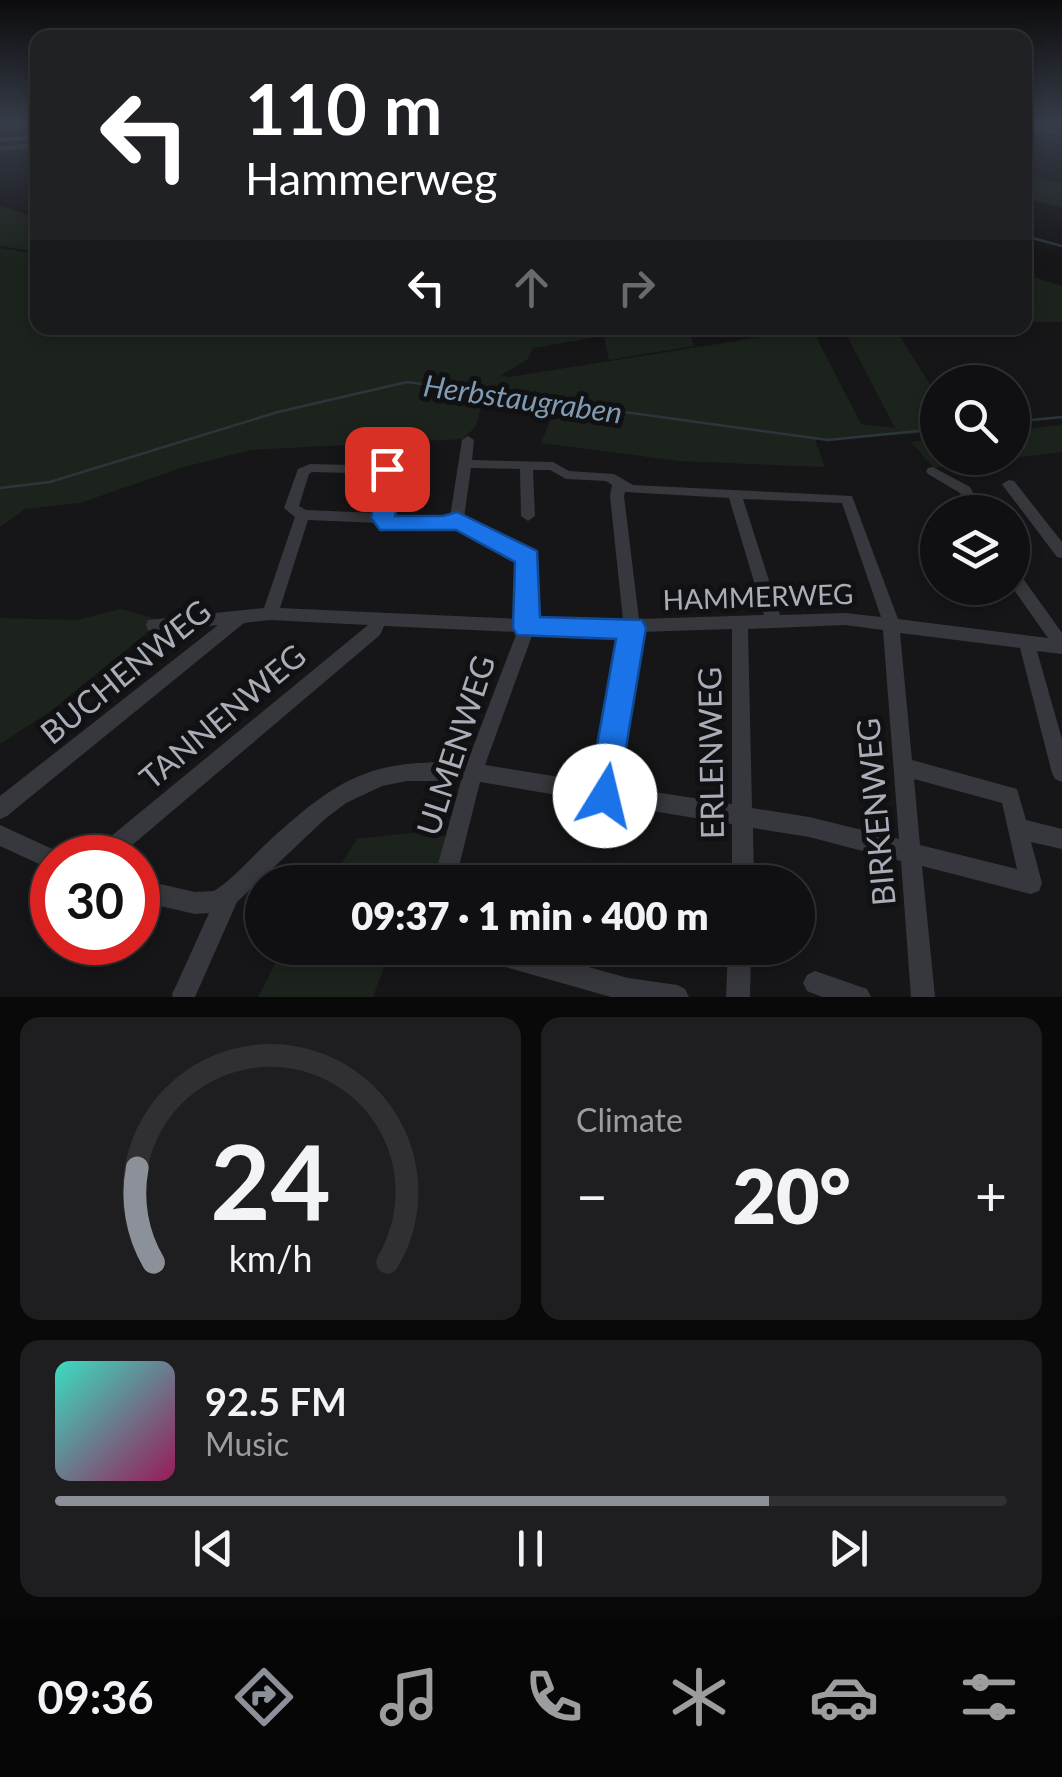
<!DOCTYPE html>
<meta charset="utf-8">
<style>
:root{--surface:#101012;--page:#1e1e20;--text:#f1f3f6;--muted:#9c9d9f;--line:#303032;--accent:#8c9099}
body{margin:0;font-family:Lato,sans-serif;background:var(--page);color:var(--text);height:100vh;display:flex;flex-direction:column;font-size:38px;white-space:nowrap}
*{box-sizing:border-box;margin:0}
p{font-size:32px;color:var(--muted)}
.icon{flex:none;width:55px;height:55px;fill:none;stroke:currentColor;stroke-width:2;stroke-linecap:round;stroke-linejoin:round}
.map{position:relative;height:997px;overflow:hidden}
.details{display:flex;flex-direction:column;gap:20px;padding:20px;background:#09090a;flex:1}
.details>*{flex:none}
.guide{position:absolute;left:30px;top:30px;width:1002px;height:305px;border-radius:20px;box-shadow:0 5px 15px #0003,0 0 0 2px var(--line);background:#202124;color:#fff;overflow:hidden}
.controls{position:absolute;left:920px;top:365px;display:grid;gap:20px}
.controls a{display:grid;place-items:center;width:110px;height:110px;border-radius:50%;background:var(--surface);box-shadow:0 5px 15px #0003,0 0 0 2px var(--line);font-size:50px}
.speed{position:absolute;left:30px;top:835px;display:flex;gap:20px;font-size:50px;font-weight:700;text-align:center}
.speed>*{display:grid;place-content:center;width:130px;height:130px;border-radius:50%;background:var(--surface);box-shadow:0 5px 15px #0003,0 0 0 2px var(--line);line-height:1}
.speed .limit{border:15px solid #d22;background:#fff;color:#111}
.pin{position:absolute;display:grid;place-items:center;width:85px;height:85px;color:#fff;margin:-42px;border-radius:20px;box-shadow:0 5px 15px #0006}
.me{position:absolute;width:110px;margin:-55px;rotate:9deg;stroke-linejoin:round;filter:drop-shadow(0 0 8px #0008)}
.turn{display:flex;align-items:center;gap:35px;height:210px;padding:0 50px;font-size:45px}
.turn .icon{width:130px;height:130px;stroke-width:2.5}
.turn b{display:block;font-size:70px;line-height:85px}
.lanes{display:flex;align-items:center;height:95px;padding:0 50px;background:#0003;justify-content:center;gap:50px;direction:ltr}
.lanes .off{opacity:.35}
.big{font-size:75px;font-weight:800;line-height:1.1}
.details .tile{flex:1;display:flex;flex-direction:column;justify-content:center;gap:15px;min-width:0;padding:0 35px;border-radius:20px;background:var(--page)}
.details .dial{align-items:center;gap:0}
.dial svg{height:260px;overflow:visible;fill:none;stroke:var(--line);stroke-width:7;stroke-linecap:round;text-anchor:middle}
.dial text{fill:var(--text);stroke:none}
.song{display:flex;align-items:center;gap:30px}
.cover{width:120px;height:120px;border-radius:15px;background:linear-gradient(135deg,hsl(170 70% 55%),hsl(330 70% 35%))}
.played{height:10px;border-radius:5px;background:linear-gradient(90deg,var(--accent) 75%,var(--line) 75%)}
.keys{display:flex;justify-content:space-around;direction:ltr}
.heat{display:flex;justify-content:space-between;align-items:center;font-size:55px;direction:ltr}
.details .tiles{flex:1;display:grid;gap:20px;grid-template-columns:1fr 1fr}
.tile:last-child{grid-column:span 2}
.trip{position:absolute;left:245px;top:865px;width:570px;height:100px;border-radius:50px;background:var(--surface);box-shadow:0 5px 15px #0003,0 0 0 2px var(--line);font-weight:800;line-height:100px;text-align:center}
.tabs{display:flex;height:160px;justify-content:space-around;align-items:center;background:#060607;color:var(--muted)}
.tabs .icon{width:70px;height:70px}
.tabs .current{color:var(--accent)}
.tabs b{font-size:45px;color:var(--text)}
.map>svg:first-child{display:block}
</style>
<div class="map">
<svg width="1062" height="997" viewBox="0 0 1062 997">
<rect width="100%" height="100%" fill="#161618"/>
<path fill="#1c231d" d="M1025,175L1062,183V208L1025,198Z
M0,206L37,218V252L0,246Z
M0,248L37,254L38,328H688L694,346L609,360L604,336L533,348L528,359L500,376L509,377L812,329L861,424L895,428L843,328H895L937,396V432L815,440L825,467L679,461L541,443L557,404L484,394L476,426L463,439L251,450L184,467L80,503L25,509L0,527Z
M1025,274L1062,286V322H1025Z
M1062,425V452L934,468L911,442L937,438L938,458H1012L1013,430Z
M121,609L156,619L149,631L51,711L0,744V618L77,620Z
M418,832L451,837L436,882H329L357,839Z
M283,948H391L373,997H258Z"/>
<g fill="none" stroke-linecap="round" stroke-linejoin="round">
<path stroke="#2c353c" stroke-width="2.5" d="M1025,127L1062,133
M1025,236L1062,246
M1012,422L1062,417
M0,488L50,482L278,412L407,382L828,440L938,429"/>
<path stroke="#2c353c" stroke-width="5" d="M0,149L38,145"/>
<path fill="#37383d" fill-rule="evenodd" d="M38,135V139L0,142V138Z
M468,436L474,440L472,460L553,462L569,471L614,474L633,485L852,496L898,619L1048,638L1012,587V568L1017,570L1062,633V654L1037,651L1062,739V782L1055,779L1052,773L1020,648L900,633L912,760L1017,789L1026,820L1062,829V849L1031,842L1042,883L1039,891L1031,894L922,866L935,997H911L901,861L809,837L753,828L754,882H732V824L609,804L605,806L598,802L480,782L455,882H433L461,781H407L382,786L346,803L325,819L237,902L195,997H173L172,994L176,986L209,913L195,914L138,901V879L195,892L214,891C234,878 249,860 266,844C337,779 369,758 467,763L517,632L384,626L380,635L117,858H90L93,851L368,625L270,620L244,623L7,816L0,819V796L218,625L154,632L148,630L146,625L148,620L264,608L295,517L284,508L298,469L310,464L392,466L400,472L390,517L392,519L444,520L450,517L462,440ZM471,468L520,469L521,516L528,521L535,516L533,470H550L566,479L606,481L612,485L610,496L623,620H535V558L533,554L464,518ZM312,472L386,474L377,513L306,510L299,506L309,474ZM625,492L729,498L764,615L639,619L624,496ZM743,499L842,503L881,617L845,613L780,615ZM308,520L379,523L388,529L446,530L457,526L520,561L519,619L280,608ZM845,625L883,630L899,839L809,817L752,808L748,629ZM732,629V804L616,786L640,632ZM533,633H623L597,783L485,765ZM914,779L1002,803L1017,869L920,845Z
M933,467L970,487L984,512H970L960,493L928,474L926,471L928,468Z
M1009,480L1014,481L1062,542V558L1057,557L1004,487L1002,484Z
M0,825L59,852L62,858H52V870L0,846Z
M469,948H520L628,978L677,985L685,989L689,997H611L481,960L473,956Z
M728,948H751L750,997H726Z
M815,971L867,989L871,997H822L807,991L803,983L807,975Z"/>
</g>
<linearGradient id="sky" x2="0" y2="1"><stop stop-color="#0c0c0d"/><stop offset="0.47" stop-color="#363c48"/><stop offset="1" stop-color="#363c48" stop-opacity="0"/></linearGradient>
<rect width="1062" height="261" fill="url(#sky)"/>
<path fill="#1a73e8" stroke="#114b97" stroke-width="2.5" d="M387,462L403,472L395,516H443L457,512L537,551L540,617L642,620L646,628L616,807L605,812L593,807L588,796L616,639L517,635L513,628L515,562L456,530H380L371,518L381,475L376,469Z"/>
<g text-anchor="middle" dominant-baseline="central" stroke-width="10" stroke-linejoin="round" paint-order="stroke">
<g font-size="28" fill="#a8adb8" stroke="#111113">
<text transform="translate(758 596) rotate(-2)">HAMMERWEG</text>
</g>
<g font-size="30" font-style="italic" fill="#7f9bb3" stroke="#111113">
<text transform="translate(523 398) rotate(8)">Herbstaugraben</text>
</g>
<g font-size="32" fill="#a8adb8" stroke="#111113">
<text transform="translate(125 671) rotate(-39)">BUCHENWEG</text>
<text transform="translate(222 716) rotate(-40)">TANNENWEG</text>
<text transform="translate(455 745) rotate(-72)">ULMENWEG</text>
<text transform="translate(710 753) rotate(-91)">ERLENWEG</text>
<text transform="translate(875 812) rotate(-95)">BIRKENWEG</text>
</g>
</g>
</svg>
<div class="controls">
<a><svg class="icon" aria-label="search" viewBox="0 0 24 24"><circle cx="10" cy="10" r="6"/><path d="M15 15l6 6"/></svg></a>
<a><svg class="icon" aria-label="layers" viewBox="0 0 24 24"><path d="M12 4l9 5-9 5-9-5zM3 14l9 5 9-5"/></svg></a>
</div>
<div class="speed"><div class="limit">30</div></div>
<div class="pin" style="left:387px;top:469px;background:#d93025"><svg class="icon" aria-label="arrive" viewBox="0 0 24 24"><path d="M6 21V4h12l-3 4 3 4H6"/></svg></div>
<svg class="me" style="left:605px;top:796px" viewBox="-20 -20 40 40"><circle r="19" fill="#fff"/><path d="M0-13L10 11 0 6-10 11z" fill="#1a73e8"/></svg>
<div class="trip">09:37 · 1 min · 400 m</div>
<div class="guide">
<div class="turn"><svg class="icon" aria-label="left" viewBox="0 0 24 24"><path d="M17 20v-9H6M10 6l-5 5 5 5"/></svg><div><b>110 m</b>Hammerweg</div></div>
<div class="lanes"><svg class="icon" aria-label="left" viewBox="0 0 24 24"><path d="M17 20v-9H6M10 6l-5 5 5 5"/></svg><svg class="icon off" aria-label="ahead" viewBox="0 0 24 24"><path d="M12 20V5M6 11l6-6 6 6"/></svg><svg class="icon off" aria-label="right" viewBox="0 0 24 24"><path d="M7 20v-9h11M14 6l5 5-5 5"/></svg></div>
</div>
</div>
<section class="details">
<div class="tiles">
<div class="tile dial"><svg viewBox="0 0 100 80">
<path d="M14 69A42 42 0 1 1 86 69"/>
<path d="M14 69A42 42 0 0 1 9 40" stroke="#8c9099"/>
<text x="50" y="56" font-size="32" font-weight="700">24</text>
<text x="50" y="72" font-size="11">km/h</text>
</svg></div>
<div class="tile"><p>Climate</p>
<div class="heat"><a>−</a><b class="big">20°</b><a>+</a></div>
</div>
<div class="tile">
<div class="song"><i class="cover"></i><div><b>92.5 FM</b><p>Music</p></div></div>
<div class="played"></div>
<div class="keys"><svg class="icon" aria-label="previous" viewBox="0 0 24 24"><path d="M18 5L8 12l10 7zM5 5v14"/></svg><svg class="icon" aria-label="pause" viewBox="0 0 24 24"><path d="M8 5v14M16 5v14"/></svg><svg class="icon" aria-label="next" viewBox="0 0 24 24"><path d="M6 5l10 7-10 7zM19 5v14"/></svg></div>
</div>
</div>
</section>
<nav class="tabs">
<b>09:36</b>
<svg class="icon current" aria-label="directions" viewBox="0 0 24 24"><path d="M12 3l9 9-9 9-9-9zM9 14v-3h6M13 9l2 2-2 2"/></svg>
<svg class="icon" aria-label="music" viewBox="0 0 24 24"><path d="M9 18V5l10-2v13"/><circle cx="6" cy="18" r="3"/><circle cx="16" cy="16" r="3"/></svg>
<svg class="icon" aria-label="phone" viewBox="0 0 24 24"><path d="M5 4h4l2 5-3 2q2 4 5 5l2-3 5 2v4C11 20 4 13 5 4z"/></svg>
<svg class="icon" aria-label="climate" viewBox="0 0 24 24"><path d="M12 3v18M4 7l16 10M4 17L20 7"/></svg>
<svg class="icon" aria-label="car" viewBox="0 0 24 24"><path d="M5 17H2v-5l4-1 3-4h7l3 4 3 1v5h-3M9 17h6M6 11h13"/><circle cx="7" cy="17" r="2"/><circle cx="17" cy="17" r="2"/></svg>
<svg class="icon" aria-label="filters" viewBox="0 0 24 24"><path d="M4 7h16M4 17h16"/><circle cx="9" cy="7" r="2"/><circle cx="15" cy="17" r="2"/></svg>
</nav>
